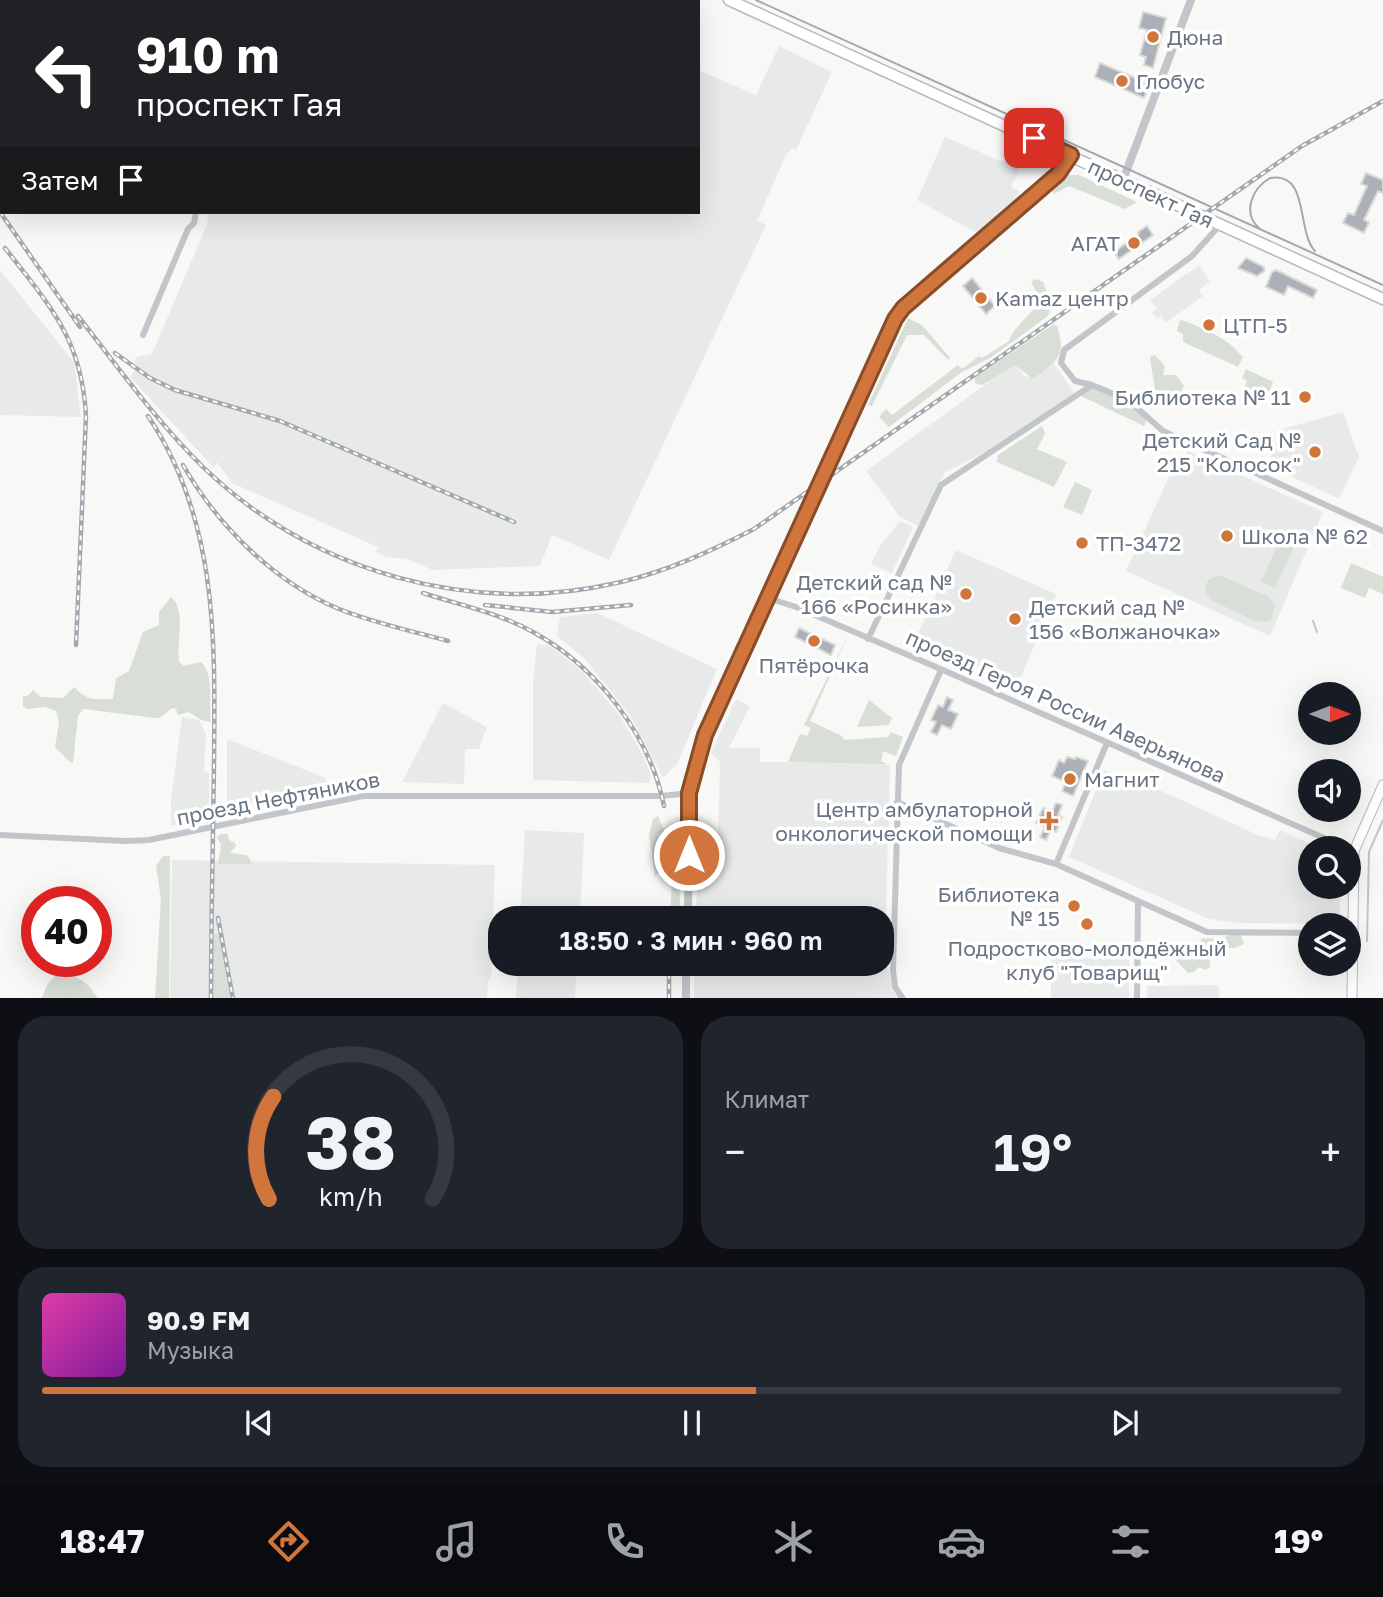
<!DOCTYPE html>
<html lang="ru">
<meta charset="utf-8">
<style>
:root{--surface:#171b24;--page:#20242c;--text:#f1f3f6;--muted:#9ea1a6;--line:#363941;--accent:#d1753d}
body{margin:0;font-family:"Golos Text",sans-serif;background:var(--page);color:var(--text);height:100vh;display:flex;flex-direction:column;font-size:26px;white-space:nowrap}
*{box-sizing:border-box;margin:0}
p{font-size:23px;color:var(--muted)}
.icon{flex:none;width:38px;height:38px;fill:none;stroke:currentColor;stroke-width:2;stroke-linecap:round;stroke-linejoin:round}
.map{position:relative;height:998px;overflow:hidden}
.side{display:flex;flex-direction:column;gap:18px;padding:18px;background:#0d0f14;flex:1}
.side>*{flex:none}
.hud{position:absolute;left:0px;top:0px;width:700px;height:214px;box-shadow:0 7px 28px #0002;background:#202124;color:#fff;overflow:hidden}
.needle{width:46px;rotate:90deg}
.fabs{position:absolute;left:1298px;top:682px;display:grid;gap:14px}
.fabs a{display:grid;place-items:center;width:63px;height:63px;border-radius:50%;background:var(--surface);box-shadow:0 7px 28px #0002;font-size:35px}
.speed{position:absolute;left:21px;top:886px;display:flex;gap:14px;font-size:35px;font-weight:700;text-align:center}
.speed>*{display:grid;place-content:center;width:91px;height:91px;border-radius:50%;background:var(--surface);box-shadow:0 7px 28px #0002;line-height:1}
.speed .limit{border:10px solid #d22;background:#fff;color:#111}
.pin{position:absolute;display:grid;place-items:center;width:60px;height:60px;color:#fff;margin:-30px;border-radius:14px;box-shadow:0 4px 10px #0006}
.me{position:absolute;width:77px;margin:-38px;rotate:0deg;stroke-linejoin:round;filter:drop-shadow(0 0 5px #0008)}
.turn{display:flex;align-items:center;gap:24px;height:147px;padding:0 21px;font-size:32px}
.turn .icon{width:91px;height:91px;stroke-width:2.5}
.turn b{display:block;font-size:49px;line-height:60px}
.then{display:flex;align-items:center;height:66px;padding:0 21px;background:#0003;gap:14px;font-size:26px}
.big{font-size:52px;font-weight:600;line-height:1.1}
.side .widget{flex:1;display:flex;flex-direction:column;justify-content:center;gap:10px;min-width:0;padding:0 24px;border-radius:28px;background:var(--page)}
.side .dial{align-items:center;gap:0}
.dial svg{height:182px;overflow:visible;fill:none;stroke:var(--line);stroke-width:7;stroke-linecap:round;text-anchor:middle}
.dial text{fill:var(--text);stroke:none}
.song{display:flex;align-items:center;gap:21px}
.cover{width:84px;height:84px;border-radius:10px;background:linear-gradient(135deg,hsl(320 70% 55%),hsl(290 70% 35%))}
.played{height:7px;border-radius:4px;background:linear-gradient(90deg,var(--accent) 55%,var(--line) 55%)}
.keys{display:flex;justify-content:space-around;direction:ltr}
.heat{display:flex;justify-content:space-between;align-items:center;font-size:38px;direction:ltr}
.side .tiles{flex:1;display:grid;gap:18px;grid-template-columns:1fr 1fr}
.widget:last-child{grid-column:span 2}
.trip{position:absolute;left:488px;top:906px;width:406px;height:70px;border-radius:28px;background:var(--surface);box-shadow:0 7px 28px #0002;font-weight:600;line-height:70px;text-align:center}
.dock{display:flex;height:112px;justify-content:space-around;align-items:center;background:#090b0e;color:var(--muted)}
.dock .icon{width:49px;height:49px}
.dock .on{color:var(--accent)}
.dock b{font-size:32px;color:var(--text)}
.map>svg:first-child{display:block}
</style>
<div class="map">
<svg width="1383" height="999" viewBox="0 0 1383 999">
<rect width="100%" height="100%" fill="#f8f8f6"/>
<path fill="#e8eae9" d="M303,0H608L302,2Z
M779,46L832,72L796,150L792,148L786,155L757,221L766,225L609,560L552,535L540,566L433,570L407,559L386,557L376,552L378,547L232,483L217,462L214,468L130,377L138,366L133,361L137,357L152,354L208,222L207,212H698V70L756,95Z
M945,137L1003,162L1005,158L1019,170L1011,187L1020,192L1009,211L980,235L917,200Z
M1199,265L1210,281L1199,290L1203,296L1166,323L1161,316L1157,319L1152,312L1157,309L1150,300Z
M0,270L74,362L81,417L0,415Z
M1015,363L1024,376L1035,377L1054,363L1074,393L990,450L945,472L918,526L900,517L866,471Z
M1343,412L1359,457L1339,499L1267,465L1282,429Z
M1188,451L1323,512L1270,636L1126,571L1178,457L1184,460Z
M900,521L913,527L892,573L871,564L880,546Z
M956,550L1056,594L1018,684L919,641L917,636Z
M597,613L717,669L677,764L663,778L629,714L585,659L557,636L560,617Z
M537,644L550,646L582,671L618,713L644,757L650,773V783L533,780V682Z
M736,699L750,706L729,748H760V762L879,763L890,766L885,947L892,990L899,998L694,999L695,964H882V919H696L697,880L717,875L720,762L711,753Z
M443,703L487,727L479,749H465L464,784L402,782Z
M182,717L199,720L206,733L204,772L209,773V819L171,826V800Z
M227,739L326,778L327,797L227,803Z
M1104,770L1144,787L1146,784L1258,835L1275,840L1280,830L1322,849H1311V887H1340V924L1238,923L1209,919L1069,857Z
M525,830L584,833L580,919H520Z
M172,860L495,865L491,978L488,980L487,998L170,999Z
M1051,958L1129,959V998H1051Z
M518,964H577L575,998H516Z
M1219,985V998H1147V986Z"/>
<path fill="#d9ded7" d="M1067,175H1079L1137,202L1125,209L1069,186L1054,194L1050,188Z
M1037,279L1043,282C1047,292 1053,306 1048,316L990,358L962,372L889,427L879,417L886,409L892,415L958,365L962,369L979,356L982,358L1009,341C1013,328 1033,311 1042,301L1031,282Z
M908,318L922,325L950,358L948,360L924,335H907L872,406L868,405Z
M1180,320C1191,322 1222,337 1231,345C1236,349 1238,353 1243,357L1238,367L1183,342V334L1177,331Z
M1054,324L1057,326C1067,357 1056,362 1033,379L1015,365L982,385L975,383V377Z
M1155,355L1165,366L1163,375H1176L1184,386L1179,395L1180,399L1173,406L1162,405L1157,401L1150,359L1151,356Z
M1246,369L1273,382L1269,392L1260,388L1255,399L1242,393L1247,381L1242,378Z
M1092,387L1127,401L1147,419L1144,426L1081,396Z
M1042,426L1045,434L1037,449L1067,462L1054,487L997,462L998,455Z
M1075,482L1092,490L1082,515L1063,507Z
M1283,534L1297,540L1275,588L1261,582Z
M1351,563L1383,577V594L1369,588L1365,598L1341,588Z
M1222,576L1269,597L1275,605L1272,618L1267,622L1255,621L1213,601L1205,592L1207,582L1213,577Z
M171,597C187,611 176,643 179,661L183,666L201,662C215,674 208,706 211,722L201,720L189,712L178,715L176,709L172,708L160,718H155L83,709L78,716L73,763L70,762L55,747L59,722L56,711L45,707L27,709L23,706V697L29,695L33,690L41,697L63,698L74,687C88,701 92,699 113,699L116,678L129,671L143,632L159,625V612Z
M848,635L810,721L842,736L844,740L888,737L891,732L903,737L896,756L883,751L881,761L887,764L788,762L800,734L807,736L811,728L804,725Z
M869,700L892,718L889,725L857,727Z
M658,816L666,835L665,867L655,876L649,835L653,819Z
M221,834H228L229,840L235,843L236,846L230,853L247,855L251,861L250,864H218L221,845L217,837Z
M673,837L679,853L680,919H670L673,856L671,843Z
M163,856H170L169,998H155L161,899L156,866Z
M1234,933L1241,935L1244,944L1235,948L1211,949L1209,951L1210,967L1205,970L1199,967L1194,972L1188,973L1173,957V950H1191L1203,938L1221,939Z
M215,934H218L230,998H213V943Z
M58,972C68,973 86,980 91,989C94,993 95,996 99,998H42L47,985Z"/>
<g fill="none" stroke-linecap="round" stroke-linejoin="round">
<path stroke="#bec5cb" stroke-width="2" d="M1313,621L1317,632
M1367,941L1369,852L1383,820"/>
</g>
<path fill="#acb1b7" stroke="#d9dad8" stroke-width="2" d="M1143,12L1166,18L1153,68L1144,65L1146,57L1140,55L1147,30L1139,28Z
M1100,63L1150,84L1144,98L1095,77Z
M1366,173L1383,180V193L1378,191L1364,220L1369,222L1364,233L1343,223L1348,213L1354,215L1367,186L1361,184Z
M1147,226L1153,235L1119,259L1114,252L1139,234L1138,232Z
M1246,258L1264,267V271L1257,276L1238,268Z
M1276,270L1317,290L1313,298L1288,286L1284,295L1266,287L1272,272Z
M972,278L995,306L986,314L963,286Z
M799,628L835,645L831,655L795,637Z
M947,697L953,700L948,710L958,714L951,729L942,725L937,735L931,732L936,722L931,720L938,705L943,707Z
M1067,757L1075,759L1076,757L1088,761L1073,796L1062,791L1066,782L1052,776L1059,760L1064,763Z
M1056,803L1062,805L1058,815L1062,817L1056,832L1051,830L1046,840L1040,837L1045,827L1036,823L1043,808L1052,812Z"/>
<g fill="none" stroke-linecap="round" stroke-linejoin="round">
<defs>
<path id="secondary" d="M1352,999L1354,851L1383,785"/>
<path id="primary" d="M729,0L1383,299"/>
</defs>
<use href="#secondary" stroke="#b7babf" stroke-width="11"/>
<use href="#primary" stroke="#b6b9bd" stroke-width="13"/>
<path stroke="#c2c5c9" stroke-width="6" d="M293,2V0
M143,335L188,229L194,223L196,212
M1092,385L1128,400L1163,431L1383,531
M768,598L796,607L943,670L1349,849
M868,639L941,485L1092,385L1075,381L1061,363L1064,350L1192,256L1220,225
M897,802L999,848L1056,864L1207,932L1311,933
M0,835L126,841L149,840L363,796H662L689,793
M1056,864L1107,743
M903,999L895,987L893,970L899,765L941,670
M1137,999L1138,902"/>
<path stroke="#c2c5c9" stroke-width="8" d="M1123,180L1191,0
M688,919L689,793L696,760L715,712L895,319L903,308L1043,189L1058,174L1071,155
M686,999V964"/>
<use href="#secondary" stroke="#fff" stroke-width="9"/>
<use href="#primary" stroke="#fff" stroke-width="10"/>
<path stroke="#a4a8ae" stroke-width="2" d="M756,0L1383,285
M1260,229C1242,214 1251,189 1270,178C1310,171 1296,231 1315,251"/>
<defs>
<path id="rail" d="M15,0L16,2
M63,0L65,2
M0,74L2,76
M0,212L80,327
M5,248C50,306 82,339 86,416L76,645
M78,316C118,367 157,422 203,467C313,573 472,617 621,582C668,571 711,551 754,529L1302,146L1383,101
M115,353L150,378L175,390L280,421L514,522
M148,416C219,522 215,643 214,765C213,843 211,921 211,999
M183,465C218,526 274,582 339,609C374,623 412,631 448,641
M423,593C460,605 499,613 533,632C597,667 650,735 664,806
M485,605L552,612L631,605
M218,918L233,999
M669,999V973"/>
</defs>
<use href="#rail" stroke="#a4a8ae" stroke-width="4.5"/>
<use href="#rail" stroke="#fff" stroke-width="2" stroke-dasharray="5" stroke-linecap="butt"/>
</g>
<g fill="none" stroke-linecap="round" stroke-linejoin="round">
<defs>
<path id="route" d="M689,855V793L705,735L895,319L903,308L1058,174L1071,155L1034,138"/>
</defs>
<use href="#route" stroke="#884c28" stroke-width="18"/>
<use href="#route" stroke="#d1753d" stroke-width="12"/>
</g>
<g fill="#d1753d" stroke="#fff" stroke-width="2.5">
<circle cx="1153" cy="37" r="7"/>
<circle cx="1122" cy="81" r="7"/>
<circle cx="1134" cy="243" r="7"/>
<circle cx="981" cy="298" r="7"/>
<circle cx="1209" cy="325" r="7"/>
<circle cx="1305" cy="397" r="7"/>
<circle cx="1315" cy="452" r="7"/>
<circle cx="1227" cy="536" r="7"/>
<circle cx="1082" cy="543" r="7"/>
<circle cx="966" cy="594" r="7"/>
<circle cx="1015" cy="619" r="7"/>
<circle cx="814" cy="641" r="7"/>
<circle cx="1070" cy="779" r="7"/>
<path d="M1045.5 810.5h7v7h7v7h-7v7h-7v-7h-7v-7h7z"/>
<circle cx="1074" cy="906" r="7"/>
<circle cx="1087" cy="924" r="7"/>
</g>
<g text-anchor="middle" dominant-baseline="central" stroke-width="7" stroke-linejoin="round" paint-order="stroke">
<g font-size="21" fill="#6a7583" stroke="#fff" text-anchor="start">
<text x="1167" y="37">Дюна</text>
<text x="1136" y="81">Глобус</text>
<text x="1120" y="243" text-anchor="end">АГАТ</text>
<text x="995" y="298">Kamaz центр</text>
<text x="1223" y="325">ЦТП-5</text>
<text x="1291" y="397" text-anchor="end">Библиотека № 11</text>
<text x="1301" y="440" text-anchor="end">Детский Сад №<tspan x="1301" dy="24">215 "Колосок"</tspan></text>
<text x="1241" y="536">Школа № 62</text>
<text x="1096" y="543">ТП-3472</text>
<text x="952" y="582" text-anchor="end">Детский сад №<tspan x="952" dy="24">166 «Росинка»</tspan></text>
<text x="1029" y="607">Детский сад №<tspan x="1029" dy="24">156 «Волжаночка»</tspan></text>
<text x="814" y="665" text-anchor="middle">Пятёрочка</text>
<text x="1084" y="779">Магнит</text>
<text x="1033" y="809" text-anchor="end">Центр амбулаторной<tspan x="1033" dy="24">онкологической помощи</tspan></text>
<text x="1060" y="894" text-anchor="end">Библиотека<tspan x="1060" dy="24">№ 15</tspan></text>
<text x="1087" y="948" text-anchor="middle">Подростково-молодёжный<tspan x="1087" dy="24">клуб "Товарищ"</tspan></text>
</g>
<g font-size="21" fill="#6a7583" stroke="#fff">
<text transform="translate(1151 193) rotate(25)">проспект Гая</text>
<text transform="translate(1066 706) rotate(24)">проезд Героя России Аверьянова</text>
<text transform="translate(278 798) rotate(-11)">проезд Нефтяников</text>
</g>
</g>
</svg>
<div class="fabs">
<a><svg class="needle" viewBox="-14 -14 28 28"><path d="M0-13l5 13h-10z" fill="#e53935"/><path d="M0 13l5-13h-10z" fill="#9ea1a6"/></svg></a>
<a><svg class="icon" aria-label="sound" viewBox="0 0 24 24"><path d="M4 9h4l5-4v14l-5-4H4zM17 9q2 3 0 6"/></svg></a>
<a><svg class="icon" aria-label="search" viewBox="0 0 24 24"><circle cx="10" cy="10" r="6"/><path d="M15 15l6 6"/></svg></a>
<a><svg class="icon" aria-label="layers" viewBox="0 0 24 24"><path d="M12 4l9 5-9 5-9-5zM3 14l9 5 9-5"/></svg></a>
</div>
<div class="speed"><div class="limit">40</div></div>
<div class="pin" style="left:1034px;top:138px;background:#d93025"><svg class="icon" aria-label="arrive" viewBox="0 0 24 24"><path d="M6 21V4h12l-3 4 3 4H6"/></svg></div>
<svg class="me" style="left:689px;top:855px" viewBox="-20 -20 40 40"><circle r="17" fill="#d1753d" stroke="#fff" stroke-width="3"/><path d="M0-11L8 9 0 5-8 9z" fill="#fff"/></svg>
<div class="trip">18:50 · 3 мин · 960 m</div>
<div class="hud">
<div class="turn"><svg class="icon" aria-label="left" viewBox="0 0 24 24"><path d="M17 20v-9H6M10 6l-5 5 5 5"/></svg><div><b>910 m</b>проспект Гая</div></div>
<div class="then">Затем<svg class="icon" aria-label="arrive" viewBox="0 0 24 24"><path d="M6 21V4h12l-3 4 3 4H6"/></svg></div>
</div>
</div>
<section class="side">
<div class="tiles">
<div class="widget dial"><svg viewBox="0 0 100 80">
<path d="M14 69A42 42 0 1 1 86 69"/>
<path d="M14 69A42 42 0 0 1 16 24" stroke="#d1753d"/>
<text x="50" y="56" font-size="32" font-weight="700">38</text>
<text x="50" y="72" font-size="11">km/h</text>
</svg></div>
<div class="widget"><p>Климат</p>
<div class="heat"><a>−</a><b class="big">19°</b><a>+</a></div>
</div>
<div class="widget">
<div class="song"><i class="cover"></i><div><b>90.9 FM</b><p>Музыка</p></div></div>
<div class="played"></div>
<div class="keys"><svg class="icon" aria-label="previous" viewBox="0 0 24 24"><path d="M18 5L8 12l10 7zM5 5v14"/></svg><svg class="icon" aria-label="pause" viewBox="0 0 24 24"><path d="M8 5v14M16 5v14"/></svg><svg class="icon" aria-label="next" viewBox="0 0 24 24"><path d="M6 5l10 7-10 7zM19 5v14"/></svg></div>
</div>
</div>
</section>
<nav class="dock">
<b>18:47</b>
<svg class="icon on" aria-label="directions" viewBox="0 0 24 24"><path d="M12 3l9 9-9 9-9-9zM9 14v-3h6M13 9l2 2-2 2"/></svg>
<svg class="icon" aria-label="music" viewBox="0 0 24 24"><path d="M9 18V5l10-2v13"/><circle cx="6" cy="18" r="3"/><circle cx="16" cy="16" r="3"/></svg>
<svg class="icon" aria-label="phone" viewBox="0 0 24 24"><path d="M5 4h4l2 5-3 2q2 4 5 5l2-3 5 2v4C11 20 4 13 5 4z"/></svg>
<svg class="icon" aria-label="climate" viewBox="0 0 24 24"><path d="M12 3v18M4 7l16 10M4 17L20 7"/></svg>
<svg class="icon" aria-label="car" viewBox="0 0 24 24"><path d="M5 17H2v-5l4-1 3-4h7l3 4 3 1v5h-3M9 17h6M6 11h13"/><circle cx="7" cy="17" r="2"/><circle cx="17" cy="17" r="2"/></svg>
<svg class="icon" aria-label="filters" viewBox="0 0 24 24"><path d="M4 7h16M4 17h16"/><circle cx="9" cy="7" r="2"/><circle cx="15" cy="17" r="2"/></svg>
<b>19°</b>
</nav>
